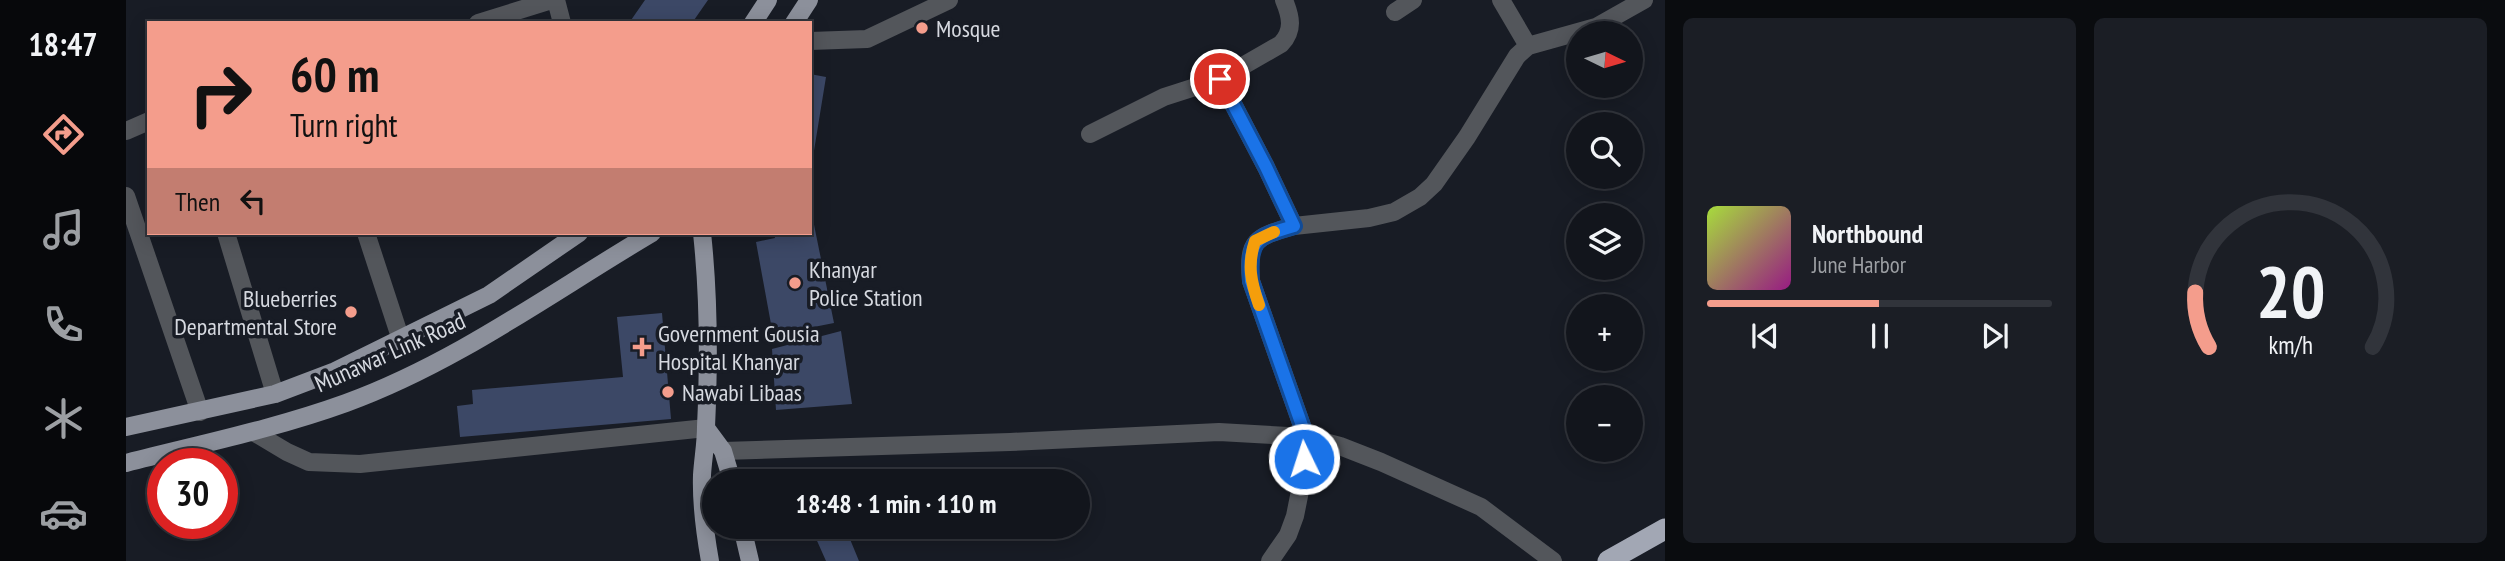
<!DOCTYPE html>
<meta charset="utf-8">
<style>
:root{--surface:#12151c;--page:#1b1e25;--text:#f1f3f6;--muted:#9c9fa3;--line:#31343b;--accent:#f49d8c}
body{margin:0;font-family:"PT Sans Narrow",sans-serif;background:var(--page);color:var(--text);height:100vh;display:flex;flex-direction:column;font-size:26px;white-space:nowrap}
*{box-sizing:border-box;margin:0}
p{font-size:23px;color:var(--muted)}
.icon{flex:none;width:38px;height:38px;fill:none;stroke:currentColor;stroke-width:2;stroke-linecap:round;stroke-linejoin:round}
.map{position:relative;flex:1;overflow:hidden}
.details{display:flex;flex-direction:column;gap:18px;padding:18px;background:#0a0c0f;width:840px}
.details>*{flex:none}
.guide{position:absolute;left:21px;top:21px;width:665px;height:214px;border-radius:0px;box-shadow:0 4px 18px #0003,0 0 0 2px var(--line);background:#f49d8c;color:#111;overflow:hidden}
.needle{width:46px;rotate:95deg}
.tools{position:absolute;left:1440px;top:21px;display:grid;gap:14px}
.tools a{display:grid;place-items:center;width:77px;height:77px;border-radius:50%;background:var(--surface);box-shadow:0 4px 18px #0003,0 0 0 2px var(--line);font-size:35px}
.speed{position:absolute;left:21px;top:448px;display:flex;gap:14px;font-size:35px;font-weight:700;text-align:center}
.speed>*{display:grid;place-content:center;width:91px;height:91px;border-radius:50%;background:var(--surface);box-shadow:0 4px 18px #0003,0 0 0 2px var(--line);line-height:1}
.speed .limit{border:10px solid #d22;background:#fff;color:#111}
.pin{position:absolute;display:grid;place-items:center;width:60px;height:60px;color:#fff;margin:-30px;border:4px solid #fff;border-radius:50%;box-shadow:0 2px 7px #0007}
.me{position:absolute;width:77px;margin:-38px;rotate:356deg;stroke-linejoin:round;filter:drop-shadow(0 0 5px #0008)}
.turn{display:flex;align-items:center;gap:24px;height:147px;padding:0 28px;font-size:32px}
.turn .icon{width:91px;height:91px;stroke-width:2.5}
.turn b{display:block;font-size:49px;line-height:60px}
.then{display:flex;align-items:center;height:66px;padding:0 28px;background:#0003;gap:14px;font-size:26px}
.details .card{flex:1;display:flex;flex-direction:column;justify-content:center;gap:10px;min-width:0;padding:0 24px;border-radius:10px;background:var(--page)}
.details .dial{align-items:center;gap:0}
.dial svg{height:182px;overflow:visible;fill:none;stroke:var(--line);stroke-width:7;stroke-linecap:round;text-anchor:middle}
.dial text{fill:var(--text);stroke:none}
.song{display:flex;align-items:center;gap:21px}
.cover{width:84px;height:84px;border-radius:10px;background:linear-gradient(135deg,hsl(80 70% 55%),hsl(310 70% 35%))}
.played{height:7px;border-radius:4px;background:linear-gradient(90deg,var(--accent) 50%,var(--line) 50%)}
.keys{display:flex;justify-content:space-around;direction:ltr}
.details .tiles{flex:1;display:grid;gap:18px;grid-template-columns:repeat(2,1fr)}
.trip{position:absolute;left:576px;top:469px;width:388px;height:70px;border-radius:35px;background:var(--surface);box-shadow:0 4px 18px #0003,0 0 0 2px var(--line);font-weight:600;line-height:70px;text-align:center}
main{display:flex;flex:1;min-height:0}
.tabs{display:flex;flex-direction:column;width:126px;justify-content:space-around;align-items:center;background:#07080b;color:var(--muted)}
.tabs .icon{width:49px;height:49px}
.tabs .selected{color:var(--accent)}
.tabs b{font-size:32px;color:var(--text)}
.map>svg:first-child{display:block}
</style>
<main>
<nav class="tabs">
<b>18:47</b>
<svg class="icon selected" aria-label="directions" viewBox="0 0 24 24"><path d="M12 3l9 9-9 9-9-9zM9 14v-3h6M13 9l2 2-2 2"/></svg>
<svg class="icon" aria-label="music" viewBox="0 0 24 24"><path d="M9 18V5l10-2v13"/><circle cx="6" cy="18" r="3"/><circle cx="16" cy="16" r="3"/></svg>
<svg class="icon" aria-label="phone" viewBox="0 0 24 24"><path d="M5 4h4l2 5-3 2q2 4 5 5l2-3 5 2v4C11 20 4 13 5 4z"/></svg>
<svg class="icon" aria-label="climate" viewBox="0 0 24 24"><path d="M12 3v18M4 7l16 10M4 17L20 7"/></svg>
<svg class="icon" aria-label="car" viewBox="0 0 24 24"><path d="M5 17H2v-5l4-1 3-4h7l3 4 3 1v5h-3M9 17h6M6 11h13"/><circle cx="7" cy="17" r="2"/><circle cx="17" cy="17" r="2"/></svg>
</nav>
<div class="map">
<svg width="1539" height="561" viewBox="0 0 1539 561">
<rect width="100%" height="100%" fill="#181c25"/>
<path fill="#3c4866" d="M519,0H582L566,23H503Z
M684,74L700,77L686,163H684Z
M684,205L708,323L647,335L630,242L649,238L648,233H684Z
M536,313L545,419L334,437L331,406L347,404L346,390L497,377L491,317Z
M715,331L726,404L650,410L646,349Z
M692,468V481H629L628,472Z
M631,527H669V529L632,531Z
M706,527H719L733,561H700L688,534Z"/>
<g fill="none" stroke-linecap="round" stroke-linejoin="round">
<path stroke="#53565b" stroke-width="18" d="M430,0L436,23
M1375,0L1402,46
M1269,12L1287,0
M352,23L426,0
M684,41L741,39L823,0
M0,131L23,121
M964,134L1038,97L1094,79
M0,196L74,412
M1168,226L1243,218L1268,212L1294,197L1308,184L1341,137L1391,56L1402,46L1470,27L1518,0
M100,233L149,394
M240,233L275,340
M129,433L161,452L183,462L234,464L580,428
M597,451L884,442L1093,432L1180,437L1214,446L1255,462L1355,507L1427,561
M1144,561L1162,535L1169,516L1176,481L1180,437L1125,281C1121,239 1130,237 1168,226L1140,167L1094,79L1155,44C1168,30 1165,17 1158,0"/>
<path stroke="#8c909b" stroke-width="18" d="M627,23L642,0
M668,23L683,0
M576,233C583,297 583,362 580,427C580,443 577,459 576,475C575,504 579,533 584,561
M0,427L149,394L207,372L363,295L453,233
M580,428L597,451L606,481
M0,463C74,444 148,429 220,403C330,363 426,292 526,233
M616,527L624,561"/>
<path stroke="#a2a7b4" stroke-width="21" d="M1482,561L1539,529"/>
</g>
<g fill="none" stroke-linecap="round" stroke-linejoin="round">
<defs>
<path id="route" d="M1094,79L1140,167L1168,226C1130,237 1122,239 1125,281L1180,437L1178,459"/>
</defs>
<use href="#route" stroke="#114b97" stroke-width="18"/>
<use href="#route" stroke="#1a73e8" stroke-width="12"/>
<path stroke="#f59e0b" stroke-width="12" d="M1133,305C1125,282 1121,265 1129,241L1148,232"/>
</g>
<g fill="#f49d8c" stroke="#181c25" stroke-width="2.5">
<circle cx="796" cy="28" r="7"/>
<circle cx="669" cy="283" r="7"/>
<circle cx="225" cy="312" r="7"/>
<path d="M512.5 336.5h7v7h7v7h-7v7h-7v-7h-7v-7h7z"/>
<circle cx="542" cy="392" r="7"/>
</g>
<g text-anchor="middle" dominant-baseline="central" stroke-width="7" stroke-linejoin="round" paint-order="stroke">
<g font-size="24" fill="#d6d9e0" stroke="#181c25" text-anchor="start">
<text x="810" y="28">Mosque</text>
<text x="683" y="269">Khanyar<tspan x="683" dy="28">Police Station</tspan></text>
<text x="211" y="298" text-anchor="end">Blueberries<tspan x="211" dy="28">Departmental Store</tspan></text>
<text x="532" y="333">Government Gousia<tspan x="532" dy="28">Hospital Khanyar</tspan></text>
<text x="556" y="392">Nawabi Libaas</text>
</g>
<g font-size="24" fill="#d6d9e0" stroke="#181c25">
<text transform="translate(264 352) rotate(-24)">Munawar Link Road</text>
</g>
</g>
</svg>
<div class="tools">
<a><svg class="needle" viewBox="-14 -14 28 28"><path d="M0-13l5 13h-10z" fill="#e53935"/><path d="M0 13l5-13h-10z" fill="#9c9fa3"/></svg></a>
<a><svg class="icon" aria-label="search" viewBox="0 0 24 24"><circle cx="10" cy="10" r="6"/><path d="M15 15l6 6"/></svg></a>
<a><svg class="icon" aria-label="layers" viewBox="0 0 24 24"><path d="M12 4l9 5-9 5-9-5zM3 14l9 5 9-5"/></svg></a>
<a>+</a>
<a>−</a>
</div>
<div class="speed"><div class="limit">30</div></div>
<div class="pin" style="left:1094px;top:79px;background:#d93025"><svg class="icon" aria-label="arrive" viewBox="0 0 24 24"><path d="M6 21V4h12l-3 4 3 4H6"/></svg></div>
<svg class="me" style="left:1178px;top:459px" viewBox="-20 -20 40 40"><circle r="17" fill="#1a73e8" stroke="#fff" stroke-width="3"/><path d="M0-11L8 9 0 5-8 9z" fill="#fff"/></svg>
<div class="trip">18:48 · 1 min · 110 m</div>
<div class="guide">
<div class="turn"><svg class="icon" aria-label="right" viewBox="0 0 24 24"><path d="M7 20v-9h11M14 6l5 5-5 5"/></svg><div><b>60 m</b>Turn right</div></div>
<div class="then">Then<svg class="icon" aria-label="left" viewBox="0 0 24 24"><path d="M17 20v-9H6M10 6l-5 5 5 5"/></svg></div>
</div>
</div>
<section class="details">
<div class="tiles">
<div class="card">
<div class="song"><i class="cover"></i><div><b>Northbound</b><p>June Harbor</p></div></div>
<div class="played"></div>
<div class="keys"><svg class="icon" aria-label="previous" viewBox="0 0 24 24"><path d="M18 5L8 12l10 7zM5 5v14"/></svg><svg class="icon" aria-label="pause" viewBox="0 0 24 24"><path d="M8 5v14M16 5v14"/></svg><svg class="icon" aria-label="next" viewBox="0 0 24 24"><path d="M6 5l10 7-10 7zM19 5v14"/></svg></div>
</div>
<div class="card dial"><svg viewBox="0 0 100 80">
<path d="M14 69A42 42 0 1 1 86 69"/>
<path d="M14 69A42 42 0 0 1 8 45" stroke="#f49d8c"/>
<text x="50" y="56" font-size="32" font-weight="700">20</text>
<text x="50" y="72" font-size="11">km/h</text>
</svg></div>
</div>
</section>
</main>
